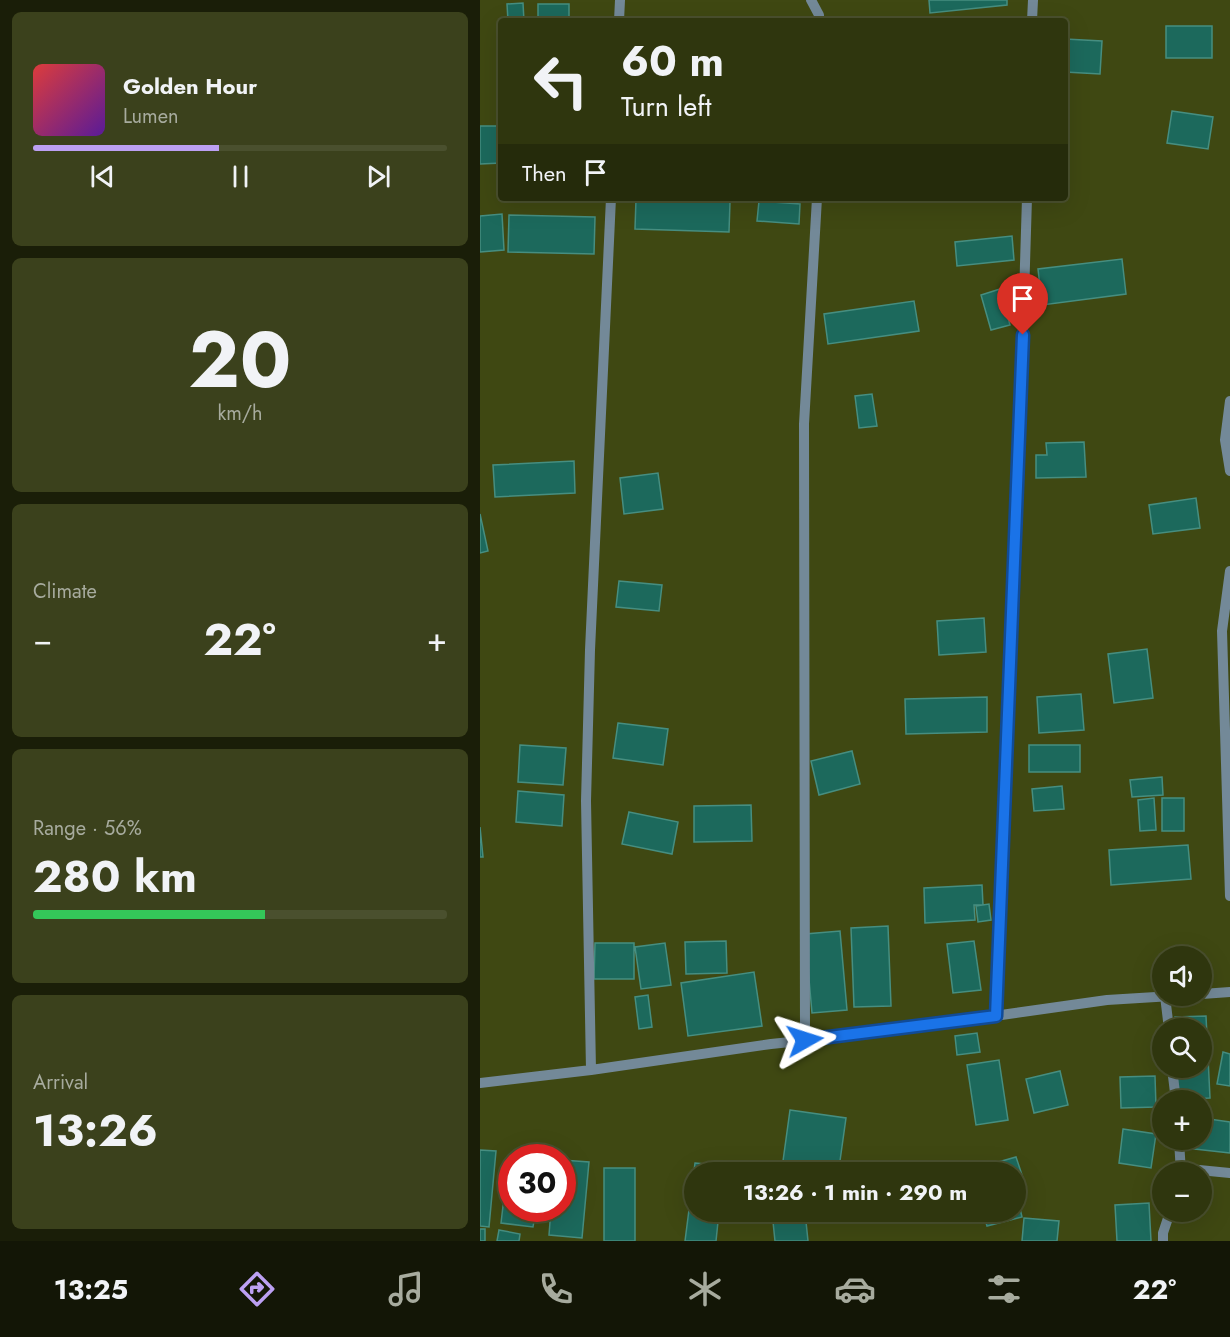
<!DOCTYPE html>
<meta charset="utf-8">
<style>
:root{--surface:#2f360e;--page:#3b411c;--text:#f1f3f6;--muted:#a7ab9e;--line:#4a502e;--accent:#bca0f2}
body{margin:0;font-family:Jost,sans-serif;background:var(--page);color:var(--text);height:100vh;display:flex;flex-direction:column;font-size:22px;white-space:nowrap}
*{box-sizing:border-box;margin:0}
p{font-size:20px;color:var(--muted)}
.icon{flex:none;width:33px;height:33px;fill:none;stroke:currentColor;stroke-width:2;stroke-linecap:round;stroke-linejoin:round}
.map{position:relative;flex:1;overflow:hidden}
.drawer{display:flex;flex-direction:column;gap:12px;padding:12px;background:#1a1e08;width:480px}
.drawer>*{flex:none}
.hud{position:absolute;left:18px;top:18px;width:570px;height:183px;border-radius:6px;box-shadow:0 6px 24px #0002,0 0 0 2px var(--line);background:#2f360e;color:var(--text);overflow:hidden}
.controls{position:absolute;left:672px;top:946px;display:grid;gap:12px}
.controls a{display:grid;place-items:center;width:60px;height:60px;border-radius:50%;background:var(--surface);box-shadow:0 6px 24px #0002,0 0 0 2px var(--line);font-size:30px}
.speed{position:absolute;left:18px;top:1144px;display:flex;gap:12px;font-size:30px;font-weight:700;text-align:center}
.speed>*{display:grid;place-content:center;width:78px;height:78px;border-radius:50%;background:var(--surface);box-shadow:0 6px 24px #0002,0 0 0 2px var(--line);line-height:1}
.speed .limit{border:9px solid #d22;background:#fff;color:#111}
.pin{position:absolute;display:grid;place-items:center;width:51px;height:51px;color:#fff;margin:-62px -26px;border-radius:50% 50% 50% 0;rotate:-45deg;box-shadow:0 0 6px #0007}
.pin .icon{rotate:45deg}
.me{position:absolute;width:66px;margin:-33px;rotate:84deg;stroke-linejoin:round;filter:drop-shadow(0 0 4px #0008)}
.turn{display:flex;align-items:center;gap:21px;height:126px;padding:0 24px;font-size:27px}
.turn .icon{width:78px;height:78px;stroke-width:2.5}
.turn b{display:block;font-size:42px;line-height:51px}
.then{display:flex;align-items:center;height:57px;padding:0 24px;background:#0003;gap:12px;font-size:22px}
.big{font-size:45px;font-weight:700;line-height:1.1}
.drawer .tile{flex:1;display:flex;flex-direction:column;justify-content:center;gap:9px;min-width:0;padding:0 21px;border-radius:9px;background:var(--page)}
.drawer .dial{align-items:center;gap:0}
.dial b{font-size:78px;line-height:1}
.song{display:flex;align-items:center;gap:18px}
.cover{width:72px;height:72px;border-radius:9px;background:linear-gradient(135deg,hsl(0 70% 55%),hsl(270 70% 35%))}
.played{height:6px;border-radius:3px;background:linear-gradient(90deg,var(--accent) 45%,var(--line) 45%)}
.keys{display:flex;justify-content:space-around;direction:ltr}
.heat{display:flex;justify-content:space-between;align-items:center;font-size:33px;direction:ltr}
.charge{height:9px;border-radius:4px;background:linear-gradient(90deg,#34c759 56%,var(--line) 0)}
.trip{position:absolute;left:204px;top:1162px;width:342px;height:60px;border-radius:30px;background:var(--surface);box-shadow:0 6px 24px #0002,0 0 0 2px var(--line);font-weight:700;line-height:60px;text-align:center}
.tabs{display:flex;height:96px;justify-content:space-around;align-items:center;background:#131606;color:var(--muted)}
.tabs .icon{width:42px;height:42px}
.tabs .on{color:var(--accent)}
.tabs b{font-size:27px;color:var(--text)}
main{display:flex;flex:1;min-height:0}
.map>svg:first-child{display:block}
</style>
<main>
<section class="drawer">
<div class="tile">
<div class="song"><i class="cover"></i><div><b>Golden Hour</b><p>Lumen</p></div></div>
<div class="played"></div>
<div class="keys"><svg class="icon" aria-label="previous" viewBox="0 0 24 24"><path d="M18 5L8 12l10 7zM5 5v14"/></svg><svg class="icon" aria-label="pause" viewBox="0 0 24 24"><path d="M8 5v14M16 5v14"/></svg><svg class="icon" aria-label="next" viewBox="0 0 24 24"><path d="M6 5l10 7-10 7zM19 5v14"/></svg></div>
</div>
<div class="tile dial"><b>20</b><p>km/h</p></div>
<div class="tile"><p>Climate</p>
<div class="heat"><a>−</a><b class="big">22°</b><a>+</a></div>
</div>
<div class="tile"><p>Range · 56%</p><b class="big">280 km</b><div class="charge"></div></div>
<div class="tile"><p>Arrival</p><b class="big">13:26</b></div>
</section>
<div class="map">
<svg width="750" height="1241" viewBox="0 0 750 1241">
<rect width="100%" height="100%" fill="#3f4812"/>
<path fill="#1c695c" stroke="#468e80" stroke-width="1.5" d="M449,0H527V5L450,13Z
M43,3L44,21H28L27,4Z
M58,4H89V20L112,21H58Z
M686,26H732V58H686Z
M585,39L622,41L620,74L585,72Z
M692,111L733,117L728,149L687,143Z
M0,126H21V163L0,164Z
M156,199L250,202L249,232L155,229Z
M279,201L320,204L319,224L277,221Z
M22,214L24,250L0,252V216Z
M29,215L115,217L114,254L28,252Z
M532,236L534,260L477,266L475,242Z
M642,259L646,294L562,305L558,269Z
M520,289L530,325L511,330L501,295Z
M434,301L439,331L348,344L344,314Z
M392,394L397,426L379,428L375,396Z
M604,442L606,477L556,478V455H567L566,443Z
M94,461L95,493L15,497L13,465Z
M178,473L183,509L144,514L140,478Z
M716,498L720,528L673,534L669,505Z
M0,514L8,551L0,553Z
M139,581L182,585L179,611L136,607Z
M504,618L506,652L459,655L457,621Z
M667,649L673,698L634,703L628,654Z
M601,694L604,730L559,733L557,697Z
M507,697V732L426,734L425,699Z
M138,723L188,729L183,765L133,758Z
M40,745L86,748L83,785L38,782Z
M549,745H600V772H549Z
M372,751L380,784L339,795L331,761Z
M682,777L683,795L652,797L650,780Z
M582,786L584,809L554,811L552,789Z
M38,791L84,795L82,826L36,822Z
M674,798L676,830L660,831L658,800Z
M682,798H704V831H682Z
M271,805L272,841L214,842V806Z
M149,812L198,822L192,854L142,844Z
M0,827L3,857H0Z
M708,845L711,879L631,885L629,850Z
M502,885L503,905H494L495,920L445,923L444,888Z
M509,904L511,920L498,922L496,906Z
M408,926L411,1006L374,1007L371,928Z
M360,931L367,1010L332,1013L325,934Z
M246,941L247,973L206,974L205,942Z
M494,941L501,990L473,993L467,944Z
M115,943H154V979H114Z
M185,943L191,985L161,989L155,947Z
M274,972L282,1026L208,1036L201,983Z
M168,995L172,1027L159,1029L155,997Z
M726,1016L730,1098L698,1099L697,1068H722V1029H695V1017Z
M497,1033L500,1052L477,1055L475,1036Z
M743,1052L750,1054V1086L737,1084Z
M519,1060L528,1120L496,1125L487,1065Z
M580,1071L588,1105L554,1113L546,1079Z
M675,1076L676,1107L641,1108L640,1077Z
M310,1110L366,1118L359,1168L303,1161Z
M722,1118L750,1122V1153L697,1147L698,1140H722Z
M643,1129L676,1134L671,1168L639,1163Z
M0,1150L16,1151L9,1227L0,1226Z
M29,1155L60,1158H32V1209H56L53,1227L21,1223Z
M536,1157L544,1181L536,1183V1173H499L497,1168Z
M82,1160L109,1162L102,1238L69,1235L71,1209H82Z
M215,1163L245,1166L244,1173H214V1212H239L236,1241H205Z
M124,1168H155V1241H124Z
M536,1191L542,1217L507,1226L503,1212H536Z
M669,1203L671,1241H637L635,1205Z
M292,1212H325L328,1241H295Z
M544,1218L579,1221L577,1241H542Z
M0,1229H5V1241H0Z
M19,1230L40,1234L39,1241H17Z"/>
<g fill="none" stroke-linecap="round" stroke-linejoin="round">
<path stroke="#738998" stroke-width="10" d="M331,0L339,15V21
M139,21L140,0
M552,21L553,0
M750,401L745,440L750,471
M750,571L742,631L750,896
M722,994L750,992
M685,996L689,1029
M516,1016L538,494L547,198
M325,1040L324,424L337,198
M692,1068L696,1101
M111,1070L106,801L110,650L131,198
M0,1083L111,1070L291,1044L387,1034L627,1000L692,996
M699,1140L701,1173
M704,1173L709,1169L750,1173
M683,1241V1233L690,1212"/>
</g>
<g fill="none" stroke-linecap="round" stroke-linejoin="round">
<defs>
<path id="route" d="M325,1040L516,1016L543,335"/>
</defs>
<use href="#route" stroke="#114b97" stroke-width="15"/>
<use href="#route" stroke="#1a73e8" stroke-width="10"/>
</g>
</svg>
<div class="controls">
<a><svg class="icon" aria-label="sound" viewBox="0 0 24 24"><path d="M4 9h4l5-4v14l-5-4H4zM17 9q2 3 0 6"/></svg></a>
<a><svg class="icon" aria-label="search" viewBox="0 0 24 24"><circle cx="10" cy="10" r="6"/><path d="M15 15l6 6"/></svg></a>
<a>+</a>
<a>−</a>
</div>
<div class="speed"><div class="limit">30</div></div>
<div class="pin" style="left:543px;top:335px;background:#d93025"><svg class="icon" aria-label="arrive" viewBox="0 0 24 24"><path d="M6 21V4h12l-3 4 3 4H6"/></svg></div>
<svg class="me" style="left:325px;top:1040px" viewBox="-20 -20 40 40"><path d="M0-17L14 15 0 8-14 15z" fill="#1a73e8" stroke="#fff" stroke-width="4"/></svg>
<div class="trip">13:26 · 1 min · 290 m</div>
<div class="hud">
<div class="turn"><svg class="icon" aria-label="left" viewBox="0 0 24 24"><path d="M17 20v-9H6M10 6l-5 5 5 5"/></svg><div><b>60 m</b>Turn left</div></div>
<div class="then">Then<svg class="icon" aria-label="arrive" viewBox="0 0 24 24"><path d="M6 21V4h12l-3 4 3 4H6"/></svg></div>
</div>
</div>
</main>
<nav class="tabs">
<b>13:25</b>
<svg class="icon on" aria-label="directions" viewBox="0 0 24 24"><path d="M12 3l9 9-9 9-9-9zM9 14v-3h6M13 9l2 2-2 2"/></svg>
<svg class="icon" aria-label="music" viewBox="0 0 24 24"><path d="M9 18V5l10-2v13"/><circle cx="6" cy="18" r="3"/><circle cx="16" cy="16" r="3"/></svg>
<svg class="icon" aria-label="phone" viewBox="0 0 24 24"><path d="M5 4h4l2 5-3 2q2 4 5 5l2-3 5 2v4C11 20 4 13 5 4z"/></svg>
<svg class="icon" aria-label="climate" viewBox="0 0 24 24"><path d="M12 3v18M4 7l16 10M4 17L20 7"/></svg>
<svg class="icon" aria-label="car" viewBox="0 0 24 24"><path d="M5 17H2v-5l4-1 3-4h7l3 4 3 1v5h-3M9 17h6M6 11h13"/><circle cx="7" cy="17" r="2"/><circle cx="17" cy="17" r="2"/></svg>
<svg class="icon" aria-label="filters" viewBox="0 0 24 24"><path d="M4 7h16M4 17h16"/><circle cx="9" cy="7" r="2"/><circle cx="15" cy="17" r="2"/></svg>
<b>22°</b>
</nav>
